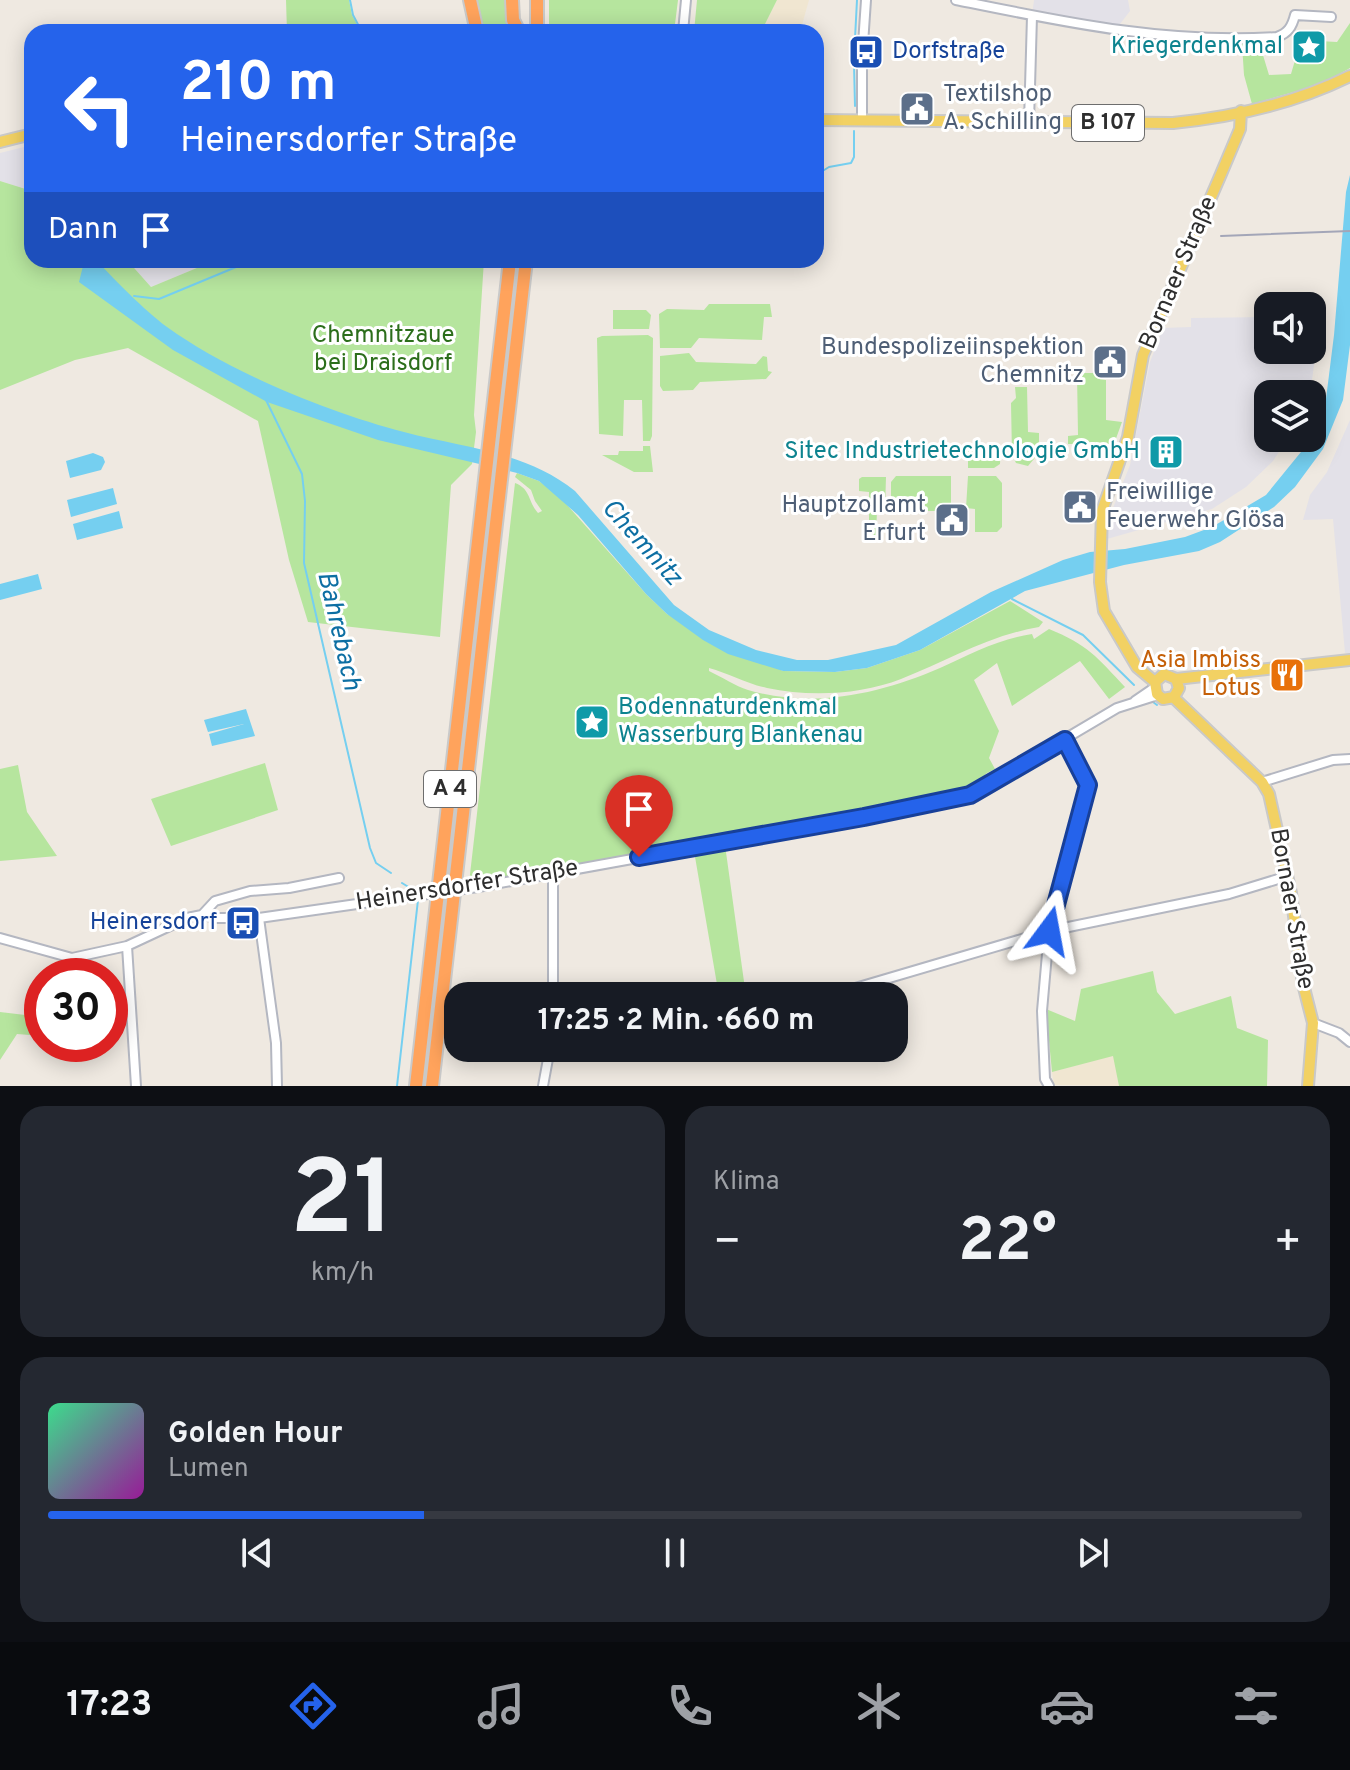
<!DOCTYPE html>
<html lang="de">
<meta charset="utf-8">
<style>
:root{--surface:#171b24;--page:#242831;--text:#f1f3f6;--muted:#9ea1a6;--line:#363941;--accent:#2563eb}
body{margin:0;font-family:Overpass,sans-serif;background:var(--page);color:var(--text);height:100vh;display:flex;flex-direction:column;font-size:30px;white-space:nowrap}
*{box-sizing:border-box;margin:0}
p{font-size:26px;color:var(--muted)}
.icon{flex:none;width:44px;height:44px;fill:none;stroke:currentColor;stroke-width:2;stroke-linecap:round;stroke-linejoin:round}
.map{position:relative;height:1086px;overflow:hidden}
.side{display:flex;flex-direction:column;gap:20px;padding:20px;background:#0d0f14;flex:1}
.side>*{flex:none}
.hud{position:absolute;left:24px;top:24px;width:800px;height:244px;border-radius:24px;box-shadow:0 4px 20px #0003;background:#2563eb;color:#fff;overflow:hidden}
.tools{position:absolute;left:1254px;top:292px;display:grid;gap:16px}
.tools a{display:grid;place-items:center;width:72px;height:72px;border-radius:16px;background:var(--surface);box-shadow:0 4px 20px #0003;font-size:40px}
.speed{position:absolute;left:24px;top:958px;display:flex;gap:16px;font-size:40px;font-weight:700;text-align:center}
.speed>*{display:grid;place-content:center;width:104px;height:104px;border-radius:50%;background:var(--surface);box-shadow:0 4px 20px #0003;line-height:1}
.speed .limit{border:12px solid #d22;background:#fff;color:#111}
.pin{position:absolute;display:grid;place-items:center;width:68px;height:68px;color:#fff;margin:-82px -34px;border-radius:50% 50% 50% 0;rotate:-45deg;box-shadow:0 0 8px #0007}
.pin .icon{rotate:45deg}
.me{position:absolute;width:88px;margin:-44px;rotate:13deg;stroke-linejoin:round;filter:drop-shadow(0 0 6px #0008)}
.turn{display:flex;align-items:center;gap:28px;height:168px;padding:0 24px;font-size:36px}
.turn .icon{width:104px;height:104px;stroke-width:2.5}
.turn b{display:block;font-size:56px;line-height:68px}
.then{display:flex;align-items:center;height:76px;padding:0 24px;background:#0003;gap:16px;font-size:30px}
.big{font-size:60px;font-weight:700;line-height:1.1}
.side .widget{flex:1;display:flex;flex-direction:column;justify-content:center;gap:12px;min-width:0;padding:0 28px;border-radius:24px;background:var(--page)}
.side .dial{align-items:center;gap:0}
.dial b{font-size:104px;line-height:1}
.song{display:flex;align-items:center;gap:24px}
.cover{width:96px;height:96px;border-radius:12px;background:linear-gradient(135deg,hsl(150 70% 55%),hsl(300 70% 35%))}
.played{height:8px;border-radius:4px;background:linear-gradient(90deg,var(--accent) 30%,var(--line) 30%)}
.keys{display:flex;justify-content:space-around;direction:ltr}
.heat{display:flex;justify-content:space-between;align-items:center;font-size:44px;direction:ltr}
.side .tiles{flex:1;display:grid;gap:20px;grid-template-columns:1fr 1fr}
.widget:last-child{grid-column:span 2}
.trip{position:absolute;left:444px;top:982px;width:464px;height:80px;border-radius:24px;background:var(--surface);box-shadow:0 4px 20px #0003;font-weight:700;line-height:80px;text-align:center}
.menu{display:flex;height:128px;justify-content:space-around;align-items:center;background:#090b0e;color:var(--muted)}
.menu .icon{width:56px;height:56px}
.menu .active{color:var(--accent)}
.menu b{font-size:36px;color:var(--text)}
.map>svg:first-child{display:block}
</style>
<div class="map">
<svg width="1350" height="1086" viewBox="0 0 1350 1086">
<rect width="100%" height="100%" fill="#efe9e1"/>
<path fill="#e3e1e8" d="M1034,0H1128L1130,11L1117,28L1032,16Z
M32,145V191L0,181V153Z
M127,260H235L204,265L151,287Z
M1268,317V350H1312V317L1317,318V344L1310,394H1268V438H1288L1273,461L1246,487L1212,509L1107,539L1111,513L1130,465L1150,362L1163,328L1191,327V318Z
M1350,420V653H1345L1333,519L1303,520L1310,495L1327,472Z"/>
<path fill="#f0e6d1" d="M777,0H809L800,32H761Z
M1114,1055L1119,1086L1054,1085L1052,1072Z"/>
<path fill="#b6e59e" d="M286,0H349L352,15L361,32H287Z
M476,0H507L508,32H483Z
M549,0H678L674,32H549Z
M697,0H777L761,32H694Z
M1350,23V68L1322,84L1252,104L1244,75L1242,44L1259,42L1269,75L1291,74L1301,40L1337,42Z
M0,181L32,191V260H127L151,287L204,265L235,260H484L474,415L476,432L472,464L451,485L440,637L308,622L289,560L258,421L128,348L75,360L0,390Z
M709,304H770L772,317H764L762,340L699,338L691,348H660L659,314L667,309L704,310Z
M613,310H646L651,315L649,329H613Z
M648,335L653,338L652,436L650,441H643L642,400H624L623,436L599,434L597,338L602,336Z
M689,353L696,362L756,364L763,356L767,357L768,371L772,372L766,379L700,382L693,390L663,391L660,386V356Z
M1077,373H1099V379L1106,380V420L1122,422L1114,444H1068V436L1078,435Z
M1015,387H1027L1028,432L1039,433V453L1028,466L1016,463L1012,455L1011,403L1016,398Z
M643,446H650L653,472H634L602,455H618L619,451H643Z
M968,446H1001L1000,464L994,468H968Z
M517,473L539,481L560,497L646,594L667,614L783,671L835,672L867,668L920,650L1010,601L1043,622L1039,627C987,636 948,661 901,679C860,695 809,697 767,688C747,684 728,673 709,668V671C722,677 735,686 748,690C813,709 880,694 940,668C971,654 998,639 1032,634L1034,639L1049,629C1088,645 1097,657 1125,687L1109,699L1080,661L1012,706L997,663L974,680L999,731L989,758L995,769L987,773L968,790L709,839H686V844L504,879L469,883L515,483C531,489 528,502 538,513L542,511L535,501L531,490L515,477Z
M896,476H951V511H891V482Z
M968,476H996L1002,483V527L997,532H975V509L966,508Z
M862,477H886L885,509H877L876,538H869V492L859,491V479Z
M265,763L278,810L171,846L151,799Z
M18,765L27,812L57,856L0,861V769Z
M725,845L746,996H719L694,851Z
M1153,971L1157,992L1175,1014L1231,996L1237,1028L1268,1040L1267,1086H1119L1113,1056L1052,1072L1046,1009L1075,1021L1081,989Z
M0,1012L42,1017V1036L17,1034L0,1060Z"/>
<path fill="#75cff0" d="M1350,175V345L1343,400L1323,449L1295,487L1274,507L1220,542L1199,551L1124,565L1025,591L920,650L867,668L835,672L783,671L728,654L703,640L667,614L646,594L578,515L539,481L517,473L378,440L267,402L173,350L79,282L83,266L79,260H96C116,281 144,310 167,327C229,372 330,413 404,432C464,448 525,451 575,491L674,605L709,630L756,650L797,660H828L896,645L991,592L1063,560L1090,552L1125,549L1185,537L1212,527L1266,495L1314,436L1326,399L1334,335L1346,192Z
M93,453L103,457L105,462L101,470L70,478L66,461Z
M113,488L117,504L71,517L67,500Z
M119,511L123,528L77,540L73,524Z
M38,574L42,589L0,600V584Z
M246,709L255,736L212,746L209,734L244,724L208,732L204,720Z"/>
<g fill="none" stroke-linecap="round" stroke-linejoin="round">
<path stroke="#75cff0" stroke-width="2" d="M350,0L353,15L362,32
M854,58L857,0
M854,64L855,106
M821,172L829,167L851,163L854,157V131
M134,296L159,299L253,260
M266,400L302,474L305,501L304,563L370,848L376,863L391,873
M1012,599L1083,635L1134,685
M1153,702L1157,705
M402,883L415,891
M397,1086L418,900"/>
<defs>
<path id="minor" d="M956,0C1064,22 1165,44 1277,37C1288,33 1292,27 1295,15L1331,17
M683,32L686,0
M862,120V59L866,0
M1029,122L1032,16
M1135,701L1154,688
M1262,782L1333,760L1350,759
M478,887L864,817L970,795L1117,708L1158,695
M202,915L215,901L250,891L289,888L339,878
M259,918L276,1043L277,1086
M0,938L72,958L127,946L187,918L202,915L216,918H259L399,898
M127,946L136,1086
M553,996V874
M828,996L1049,931L1229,894L1288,876
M1313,1023L1339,1033L1350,1042
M543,1086L550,1048
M1049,1086L1045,1079L1042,1011L1049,931L1088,785L1065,740"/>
<path id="major" d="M816,120L1173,123C1233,117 1296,103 1350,76
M0,142L32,134
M1176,679L1179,688L1174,697L1163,699L1157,694L1155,682L1164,674L1176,679L1350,660
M1155,682L1137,667L1104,611L1100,582L1102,511L1128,437L1143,355L1221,174L1240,129L1241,111
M1173,697L1262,782L1269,794L1291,893L1303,984L1313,1023L1308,1086"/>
<path id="highway" d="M470,0L477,32
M512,0L513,20L519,32
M537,0V32
M416,1086L510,260
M432,1086L526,260"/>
</defs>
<use href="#minor" stroke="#b4b7c1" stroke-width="12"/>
<use href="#major" stroke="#c9c9c9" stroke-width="14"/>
<use href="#highway" stroke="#c9c9c9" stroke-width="16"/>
<use href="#minor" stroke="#fff" stroke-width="8"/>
<use href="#major" stroke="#f2d163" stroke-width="10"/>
<use href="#highway" stroke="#ffa35c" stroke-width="12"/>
<path stroke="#a3a6b8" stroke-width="2" d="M1221,236L1350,231"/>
<defs>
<path id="minor-bridge" d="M399,898L478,887"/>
</defs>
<use href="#minor-bridge" stroke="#b4b7c1" stroke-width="12" stroke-linecap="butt"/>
<use href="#minor-bridge" stroke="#fff" stroke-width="8"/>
</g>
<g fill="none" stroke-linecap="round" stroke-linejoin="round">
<defs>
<path id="route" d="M639,857L864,817L970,795L1065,740L1088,785L1049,931"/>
</defs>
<use href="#route" stroke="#184099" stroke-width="20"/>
<use href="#route" stroke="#2563eb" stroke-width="14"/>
</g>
<defs>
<symbol id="sight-square" viewBox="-11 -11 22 22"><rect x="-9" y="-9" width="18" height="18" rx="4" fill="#0f9aa8" stroke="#fff"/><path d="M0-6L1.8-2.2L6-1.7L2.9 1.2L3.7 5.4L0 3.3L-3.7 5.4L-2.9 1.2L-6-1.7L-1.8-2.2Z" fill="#fff"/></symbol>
<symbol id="bus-square" viewBox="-11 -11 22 22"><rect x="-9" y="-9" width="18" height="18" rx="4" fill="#1a4fb4" stroke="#fff"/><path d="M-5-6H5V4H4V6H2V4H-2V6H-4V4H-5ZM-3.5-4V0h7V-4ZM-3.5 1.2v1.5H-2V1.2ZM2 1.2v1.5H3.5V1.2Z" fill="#fff"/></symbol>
<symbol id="civic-square" viewBox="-11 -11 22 22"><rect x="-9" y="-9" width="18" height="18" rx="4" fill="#5c6f8a" stroke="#fff"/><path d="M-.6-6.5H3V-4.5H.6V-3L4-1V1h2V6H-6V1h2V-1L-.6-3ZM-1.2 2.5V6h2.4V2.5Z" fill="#fff"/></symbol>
<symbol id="building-square" viewBox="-11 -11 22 22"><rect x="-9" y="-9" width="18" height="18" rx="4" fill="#0f9aa8" stroke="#fff"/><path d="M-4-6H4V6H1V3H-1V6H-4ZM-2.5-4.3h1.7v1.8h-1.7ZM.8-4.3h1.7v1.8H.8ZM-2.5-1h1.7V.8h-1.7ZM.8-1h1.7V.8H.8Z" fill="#fff"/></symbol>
<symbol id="restaurant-square" viewBox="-11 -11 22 22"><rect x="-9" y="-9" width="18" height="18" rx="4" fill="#e8710a" stroke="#fff"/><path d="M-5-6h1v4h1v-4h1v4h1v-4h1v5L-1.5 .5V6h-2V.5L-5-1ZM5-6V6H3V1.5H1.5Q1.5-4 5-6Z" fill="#fff"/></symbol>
</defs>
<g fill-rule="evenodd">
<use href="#sight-square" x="1289" y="27" width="40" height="40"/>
<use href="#bus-square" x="846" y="32" width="40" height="40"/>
<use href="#civic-square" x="897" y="89" width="40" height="40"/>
<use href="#civic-square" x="1090" y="342" width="40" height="40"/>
<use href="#building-square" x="1146" y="432" width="40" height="40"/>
<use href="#civic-square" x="1060" y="487" width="40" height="40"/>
<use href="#civic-square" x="932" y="500" width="40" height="40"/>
<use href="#restaurant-square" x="1267" y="655" width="40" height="40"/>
<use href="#sight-square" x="572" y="702" width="40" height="40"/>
<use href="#bus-square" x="223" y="903" width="40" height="40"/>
</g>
<g text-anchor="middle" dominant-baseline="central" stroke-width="6" stroke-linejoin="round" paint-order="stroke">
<g fill="#fff" stroke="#6d6d6d" stroke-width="2">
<rect x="1072" y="105" width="72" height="36" rx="6"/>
<rect x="424" y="771" width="52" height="36" rx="6"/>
</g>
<g font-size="22" font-weight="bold" fill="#2e2e2e">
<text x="1108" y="123">B 107</text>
<text x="450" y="789">A 4</text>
</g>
<g font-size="24" fill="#0d838f" stroke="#fff" text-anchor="end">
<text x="1283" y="47">Kriegerdenkmal</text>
<text x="1140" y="452">Sitec Industrietechnologie GmbH</text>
<text x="618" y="708" text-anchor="start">Bodennaturdenkmal<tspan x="618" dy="28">Wasserburg Blankenau</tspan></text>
</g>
<g font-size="24" fill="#164399" stroke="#fff" text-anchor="start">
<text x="892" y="52">Dorfstraße</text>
<text x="217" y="923" text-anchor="end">Heinersdorf</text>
</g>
<g font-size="24" fill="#4e5e75" stroke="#fff" text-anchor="start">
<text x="943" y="95">Textilshop<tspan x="943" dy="28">A. Schilling</tspan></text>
<text x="1084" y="348" text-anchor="end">Bundespolizeiinspektion<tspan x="1084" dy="28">Chemnitz</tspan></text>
<text x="1106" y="493">Freiwillige<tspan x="1106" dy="28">Feuerwehr Glösa</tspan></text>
<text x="926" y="506" text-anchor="end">Hauptzollamt<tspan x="926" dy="28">Erfurt</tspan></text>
</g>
<g font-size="24" fill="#2e2e2e" stroke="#fff">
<text transform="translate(1179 273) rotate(-67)">Bornaer Straße</text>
<text transform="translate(467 886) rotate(-9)">Heinersdorfer Straße</text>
<text transform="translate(1291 909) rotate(80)">Bornaer Straße</text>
</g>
<g font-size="24" fill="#2c6e1b" stroke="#fff">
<text x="383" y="336">Chemnitzaue<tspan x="383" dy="28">bei Draisdorf</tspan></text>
</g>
<g font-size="24" fill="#c56008" stroke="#fff" text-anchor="end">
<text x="1261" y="661">Asia Imbiss<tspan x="1261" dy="28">Lotus</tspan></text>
</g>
<g font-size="26" font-style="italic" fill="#0d6fa3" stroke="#fff">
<text transform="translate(641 543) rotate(48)">Chemnitz</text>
<text transform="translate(338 631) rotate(77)">Bahrebach</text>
</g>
</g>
</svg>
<div class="tools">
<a><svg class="icon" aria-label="sound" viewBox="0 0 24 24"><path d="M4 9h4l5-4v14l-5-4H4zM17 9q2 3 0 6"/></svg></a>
<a><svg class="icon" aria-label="layers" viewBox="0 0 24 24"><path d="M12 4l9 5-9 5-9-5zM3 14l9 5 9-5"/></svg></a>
</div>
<div class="speed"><div class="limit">30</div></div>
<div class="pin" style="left:639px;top:857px;background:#d93025"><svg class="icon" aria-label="arrive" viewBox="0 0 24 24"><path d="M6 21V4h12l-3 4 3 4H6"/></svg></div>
<svg class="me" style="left:1049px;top:931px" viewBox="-20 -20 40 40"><path d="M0-17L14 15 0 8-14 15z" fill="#2563eb" stroke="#fff" stroke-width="4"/></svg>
<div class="trip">17:25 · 2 Min. · 660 m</div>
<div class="hud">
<div class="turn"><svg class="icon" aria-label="left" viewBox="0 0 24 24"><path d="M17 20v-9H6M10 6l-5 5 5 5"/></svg><div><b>210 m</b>Heinersdorfer Straße</div></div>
<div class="then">Dann<svg class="icon" aria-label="arrive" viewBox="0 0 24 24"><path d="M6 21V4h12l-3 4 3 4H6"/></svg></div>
</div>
</div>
<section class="side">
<div class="tiles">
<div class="widget dial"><b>21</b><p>km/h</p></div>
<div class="widget"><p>Klima</p>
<div class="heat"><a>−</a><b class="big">22°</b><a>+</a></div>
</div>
<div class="widget">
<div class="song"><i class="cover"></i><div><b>Golden Hour</b><p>Lumen</p></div></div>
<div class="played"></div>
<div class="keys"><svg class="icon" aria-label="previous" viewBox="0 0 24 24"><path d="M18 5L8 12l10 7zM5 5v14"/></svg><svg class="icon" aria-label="pause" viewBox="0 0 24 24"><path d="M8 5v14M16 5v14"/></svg><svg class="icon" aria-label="next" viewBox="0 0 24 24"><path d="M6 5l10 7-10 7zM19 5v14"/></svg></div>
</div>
</div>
</section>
<nav class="menu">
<b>17:23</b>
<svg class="icon active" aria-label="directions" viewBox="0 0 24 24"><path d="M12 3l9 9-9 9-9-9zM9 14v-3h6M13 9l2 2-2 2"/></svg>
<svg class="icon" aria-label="music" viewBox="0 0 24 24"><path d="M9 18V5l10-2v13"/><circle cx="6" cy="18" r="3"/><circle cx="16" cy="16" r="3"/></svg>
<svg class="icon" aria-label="phone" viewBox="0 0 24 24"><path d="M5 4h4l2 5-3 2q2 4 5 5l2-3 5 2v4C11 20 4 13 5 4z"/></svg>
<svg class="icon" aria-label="climate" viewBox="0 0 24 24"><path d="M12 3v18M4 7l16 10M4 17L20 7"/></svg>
<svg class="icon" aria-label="car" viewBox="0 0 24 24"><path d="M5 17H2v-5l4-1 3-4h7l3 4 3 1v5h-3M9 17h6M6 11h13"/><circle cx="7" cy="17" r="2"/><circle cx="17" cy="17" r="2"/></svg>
<svg class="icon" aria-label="filters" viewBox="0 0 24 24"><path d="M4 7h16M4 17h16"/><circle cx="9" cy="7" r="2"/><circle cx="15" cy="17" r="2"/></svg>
</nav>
